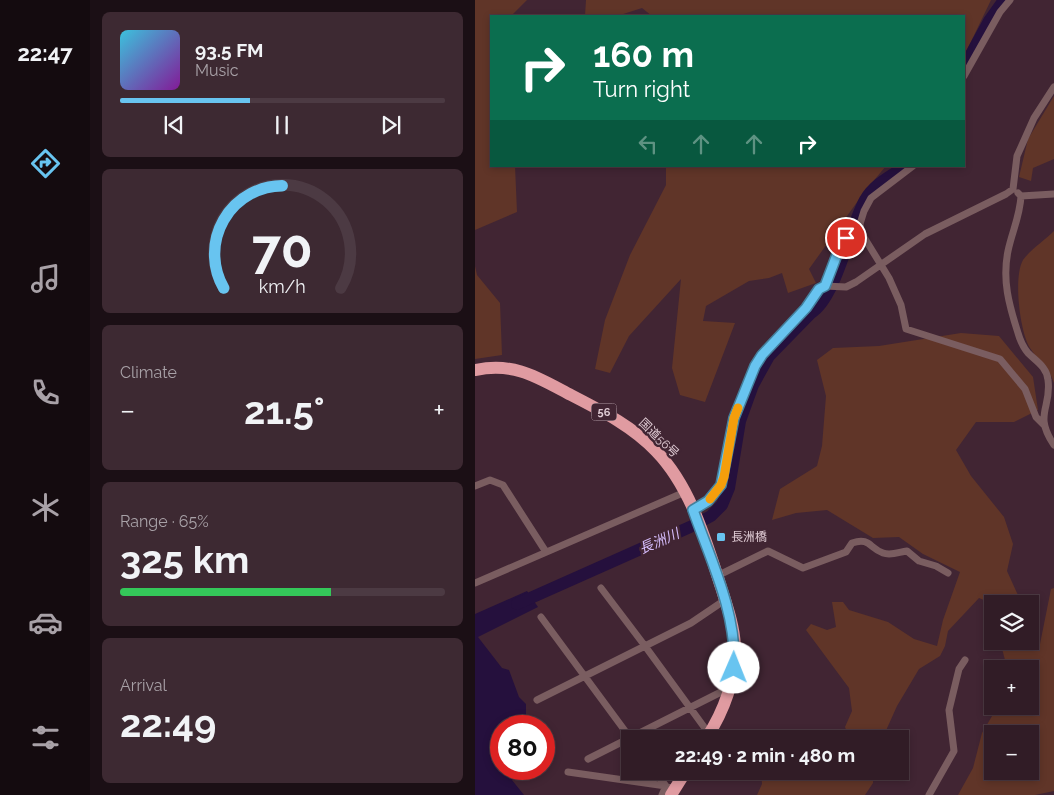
<!DOCTYPE html>
<meta charset="utf-8">
<style>
:root{--surface:#311c26;--page:#3d2932;--text:#f1f3f6;--muted:#a8a1a7;--line:#4c3a43;--accent:#68c4f0}
body{margin:0;font-family:Raleway,"Noto Sans JP",sans-serif;background:var(--page);color:var(--text);height:100vh;display:flex;flex-direction:column;font-size:19px;white-space:nowrap}
*{box-sizing:border-box;margin:0}
p{font-size:16px;color:var(--muted)}
.icon{flex:none;width:28px;height:28px;fill:none;stroke:currentColor;stroke-width:2;stroke-linecap:round;stroke-linejoin:round}
.map{position:relative;flex:1;overflow:hidden}
.details{display:flex;flex-direction:column;gap:12px;padding:12px;background:#1b0f15;width:385px}
.details>*{flex:none}
.top-card{position:absolute;left:15px;top:15px;width:475px;height:152px;border-radius:0px;box-shadow:0 2px 8px #0003,0 0 0 1px var(--line);background:#0b6e4f;color:#fff;overflow:hidden}
.tools{position:absolute;left:509px;top:595px;display:grid;gap:10px}
.tools a{display:grid;place-items:center;width:55px;height:55px;border-radius:0px;background:var(--surface);box-shadow:0 2px 8px #0003,0 0 0 1px var(--line);font-size:25px}
.speed{position:absolute;left:15px;top:715px;display:flex;gap:10px;font-size:25px;font-weight:700;text-align:center}
.speed>*{display:grid;place-content:center;width:65px;height:65px;border-radius:50%;background:var(--surface);box-shadow:0 2px 8px #0003,0 0 0 1px var(--line);line-height:1}
.speed .limit{border:8px solid #d22;background:#fff;color:#111}
.pin{position:absolute;display:grid;place-items:center;width:42px;height:42px;color:#fff;margin:-21px;border:2px solid #fff;border-radius:50%;box-shadow:0 1px 5px #0007}
.me{position:absolute;width:55px;margin:-28px;rotate:1deg;stroke-linejoin:round;filter:drop-shadow(0 0 4px #0008)}
.turn{display:flex;align-items:center;gap:18px;height:105px;padding:0 20px;font-size:22px}
.turn .icon{width:65px;height:65px;stroke-width:2.5}
.turn b{display:block;font-size:35px;line-height:42px}
.lanes{display:flex;align-items:center;height:48px;padding:0 20px;background:#0003;justify-content:center;gap:25px;direction:ltr}
.lanes .off{opacity:.35}
.big{font-size:38px;font-weight:700;line-height:1.1}
.details .tile{flex:1;display:flex;flex-direction:column;justify-content:center;gap:8px;min-width:0;padding:0 18px;border-radius:8px;background:var(--page)}
.details .dial{align-items:center;gap:0}
.dial svg{height:130px;overflow:visible;fill:none;stroke:var(--line);stroke-width:7;stroke-linecap:round;text-anchor:middle}
.dial text{fill:var(--text);stroke:none}
.song{display:flex;align-items:center;gap:15px}
.cover{width:60px;height:60px;border-radius:8px;background:linear-gradient(135deg,hsl(190 70% 55%),hsl(290 70% 35%))}
.played{height:5px;border-radius:2px;background:linear-gradient(90deg,var(--accent) 40%,var(--line) 40%)}
.keys{display:flex;justify-content:space-around;direction:ltr}
.heat{display:flex;justify-content:space-between;align-items:center;font-size:28px;direction:ltr}
.charge{height:8px;border-radius:4px;background:linear-gradient(90deg,#34c759 65%,var(--line) 0)}
.trip{position:absolute;left:146px;top:730px;width:288px;height:50px;border-radius:0px;background:var(--surface);box-shadow:0 2px 8px #0003,0 0 0 1px var(--line);font-weight:700;line-height:50px;text-align:center}
main{display:flex;flex:1;min-height:0}
.tab-bar{display:flex;flex-direction:column;width:90px;justify-content:space-around;align-items:center;background:#140b0f;color:var(--muted)}
.tab-bar .icon{width:35px;height:35px}
.tab-bar .selected{color:var(--accent)}
.tab-bar b{font-size:22px;color:var(--text)}
.map>svg:first-child{display:block}
</style>
<main>
<nav class="tab-bar">
<b>22:47</b>
<svg class="icon selected" aria-label="directions" viewBox="0 0 24 24"><path d="M12 3l9 9-9 9-9-9zM9 14v-3h6M13 9l2 2-2 2"/></svg>
<svg class="icon" aria-label="music" viewBox="0 0 24 24"><path d="M9 18V5l10-2v13"/><circle cx="6" cy="18" r="3"/><circle cx="16" cy="16" r="3"/></svg>
<svg class="icon" aria-label="phone" viewBox="0 0 24 24"><path d="M5 4h4l2 5-3 2q2 4 5 5l2-3 5 2v4C11 20 4 13 5 4z"/></svg>
<svg class="icon" aria-label="climate" viewBox="0 0 24 24"><path d="M12 3v18M4 7l16 10M4 17L20 7"/></svg>
<svg class="icon" aria-label="car" viewBox="0 0 24 24"><path d="M5 17H2v-5l4-1 3-4h7l3 4 3 1v5h-3M9 17h6M6 11h13"/><circle cx="7" cy="17" r="2"/><circle cx="17" cy="17" r="2"/></svg>
<svg class="icon" aria-label="filters" viewBox="0 0 24 24"><path d="M4 7h16M4 17h16"/><circle cx="9" cy="7" r="2"/><circle cx="15" cy="17" r="2"/></svg>
</nav>
<section class="details">
<div class="tile">
<div class="song"><i class="cover"></i><div><b>93.5 FM</b><p>Music</p></div></div>
<div class="played"></div>
<div class="keys"><svg class="icon" aria-label="previous" viewBox="0 0 24 24"><path d="M18 5L8 12l10 7zM5 5v14"/></svg><svg class="icon" aria-label="pause" viewBox="0 0 24 24"><path d="M8 5v14M16 5v14"/></svg><svg class="icon" aria-label="next" viewBox="0 0 24 24"><path d="M6 5l10 7-10 7zM19 5v14"/></svg></div>
</div>
<div class="tile dial"><svg viewBox="0 0 100 80">
<path d="M14 69A42 42 0 1 1 86 69"/>
<path d="M14 69A42 42 0 0 1 50 6" stroke="#68c4f0"/>
<text x="50" y="56" font-size="32" font-weight="700">70</text>
<text x="50" y="72" font-size="11">km/h</text>
</svg></div>
<div class="tile"><p>Climate</p>
<div class="heat"><a>−</a><b class="big">21.5°</b><a>+</a></div>
</div>
<div class="tile"><p>Range · 65%</p><b class="big">325 km</b><div class="charge"></div></div>
<div class="tile"><p>Arrival</p><b class="big">22:49</b></div>
</section>
<div class="map">
<svg width="579" height="795" viewBox="0 0 579 795">
<rect width="100%" height="100%" fill="#412533"/>
<path fill="#603528" fill-rule="evenodd" d="M0,0H52L36,16H16V166H40L42,212L0,230Z
M111,0H516L489,56V16H177L167,8L142,16H110Z
M579,96V159L558,168L556,181L544,177L553,139Z
M191,166H411L390,191L334,269L341,283L313,293L307,273L294,278L274,281L231,306L228,321L260,323L230,402L205,395L197,368L206,279L154,336L135,373L120,369L130,320L155,255L191,185Z
M579,231V383C574,367 563,361 555,348C545,332 538,277 548,260C555,250 570,240 579,231Z
M0,266L2,275L25,303L27,355L0,359Z
M486,333L524,336L558,377L563,410L539,422H501L481,450L496,476L529,517L538,544L532,571L547,604H518L504,598L473,631L470,646L465,656L444,669L422,706L409,735L402,739H375L370,727L377,711L374,688L331,630L336,624L352,630L361,627L357,602H368L374,610L413,622L439,639L462,646L468,620L485,572L448,554L424,537L398,538L352,510L321,513L297,520L305,489L342,466L347,446L351,396L342,360L358,348L404,346Z
M579,588V791L560,795H483L498,768L507,733L523,706H555V669H525L530,660L525,641H555V622L565,644L576,589ZM518,734H555V771H518Z
M286,771H398V783L390,795H282L287,784Z"/>
<path fill="#25103d" d="M52,591L63,607L3,637L27,668L34,670L44,697L51,704V726H26V769H44V773L37,780L49,795H0V614Z"/>
<g fill="none" stroke-linecap="round" stroke-linejoin="round">
<path stroke="#25103d" stroke-width="12" d="M489,67L514,21L529,0
M42,604L215,527L236,516L247,505L254,488L265,421L278,385L294,356L336,313C361,298 374,229 390,200C399,184 416,176 431,166"/>
<path stroke="#7a5d60" stroke-width="7" d="M489,76L525,12L535,0
M438,166L396,198L389,211L385,224L387,234L414,278L426,305L431,329L525,359L550,389L561,417L569,425
M543,193L546,196L579,194
M546,196C545,216 537,232 533,251C527,280 534,305 543,333C545,340 548,347 553,353C561,361 572,367 573,380C577,408 558,414 579,445
M350,286L371,287L381,282L450,234L531,194L538,189L542,156L559,118L579,87
M0,486L15,480L28,485L71,552
M218,510L233,501L246,485L259,418L280,366L287,355L331,308L344,289L350,286L368,239L387,234
M242,576L293,551L328,568L371,552L377,543C395,537 394,548 408,553C416,556 424,552 432,551L444,561L461,566L473,573
M0,583L210,492
M66,617L156,739
M62,700L170,646L126,588
M235,732L232,731L170,646L216,623L250,600
M113,759L248,691H254
M180,771L191,786
M93,772L191,786L200,789
M187,795L191,786
M454,795L479,751L474,710L484,669L490,660"/>
<path stroke="#e09ba1" stroke-width="12" d="M0,370C40,362 62,377 96,395C127,411 157,426 181,451C216,487 231,541 246,587C252,606 259,626 260,646C261,680 249,711 231,739
M196,795L211,771"/>
</g>
<g fill="none" stroke-linecap="round" stroke-linejoin="round">
<defs>
<path id="route" d="M259,668C262,613 236,561 218,510L233,501L246,485L259,418L280,366L287,355L331,308L344,289L350,286L368,239L371,238"/>
</defs>
<use href="#route" stroke="#447f9c" stroke-width="12"/>
<use href="#route" stroke="#68c4f0" stroke-width="9"/>
<path stroke="#f59e0b" stroke-width="9" d="M235,499L246,485L249,477L259,418L263,408"/>
</g>
<rect fill="#68c4f0" stroke="#412533" stroke-width="2" x="241" y="532" width="10" height="10" rx="2.5"/>
<g text-anchor="middle" dominant-baseline="central" stroke-width="5" stroke-linejoin="round" paint-order="stroke">
<rect fill="#412533" stroke="#b09aa4" stroke-width="1" x="116.5" y="403.5" width="25" height="17" rx="4"/>
<g font-size="11" font-weight="bold" fill="#e0ccd5">
<text x="129" y="412">56</text>
</g>
<g font-size="12" fill="#e0ccd5" stroke="#412533">
<text transform="translate(184 438) rotate(44)">国道56号</text>
</g>
<g font-size="12" fill="#e0ccd5" stroke="#412533" text-anchor="start">
<text x="256" y="537">長洲橋</text>
</g>
<g font-size="14" font-style="italic" fill="#d4bbfa" stroke="#412533">
<text transform="translate(184 541) rotate(-24)">長洲川</text>
</g>
</g>
</svg>
<div class="tools">
<a><svg class="icon" aria-label="layers" viewBox="0 0 24 24"><path d="M12 4l9 5-9 5-9-5zM3 14l9 5 9-5"/></svg></a>
<a>+</a>
<a>−</a>
</div>
<div class="speed"><div class="limit">80</div></div>
<div class="pin" style="left:371px;top:238px;background:#d93025"><svg class="icon" aria-label="arrive" viewBox="0 0 24 24"><path d="M6 21V4h12l-3 4 3 4H6"/></svg></div>
<svg class="me" style="left:259px;top:668px" viewBox="-20 -20 40 40"><circle r="19" fill="#fff"/><path d="M0-13L10 11 0 6-10 11z" fill="#68c4f0"/></svg>
<div class="trip">22:49 · 2 min · 480 m</div>
<div class="top-card">
<div class="turn"><svg class="icon" aria-label="right" viewBox="0 0 24 24"><path d="M7 20v-9h11M14 6l5 5-5 5"/></svg><div><b>160 m</b>Turn right</div></div>
<div class="lanes"><svg class="icon off" aria-label="left" viewBox="0 0 24 24"><path d="M17 20v-9H6M10 6l-5 5 5 5"/></svg><svg class="icon off" aria-label="ahead" viewBox="0 0 24 24"><path d="M12 20V5M6 11l6-6 6 6"/></svg><svg class="icon off" aria-label="ahead" viewBox="0 0 24 24"><path d="M12 20V5M6 11l6-6 6 6"/></svg><svg class="icon" aria-label="right" viewBox="0 0 24 24"><path d="M7 20v-9h11M14 6l5 5-5 5"/></svg></div>
</div>
</div>
</main>
